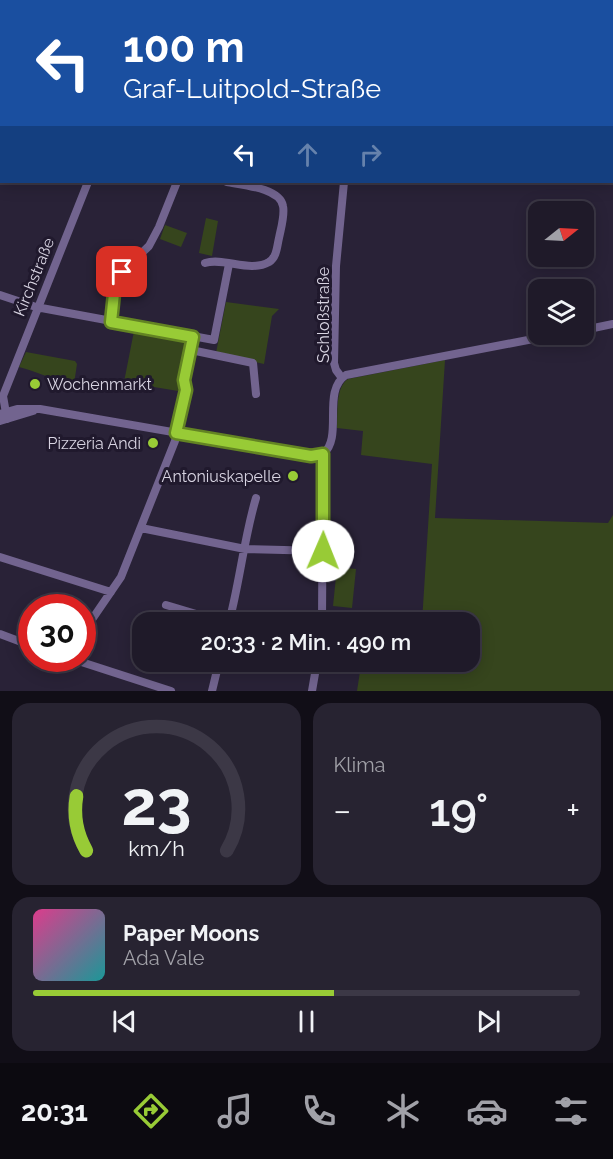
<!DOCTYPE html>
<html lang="de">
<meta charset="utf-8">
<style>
:root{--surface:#1f1a29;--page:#272331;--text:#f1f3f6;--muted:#a1a1a8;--line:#3c3846;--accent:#98cb36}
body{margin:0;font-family:Raleway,sans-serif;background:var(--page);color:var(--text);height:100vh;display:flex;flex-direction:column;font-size:22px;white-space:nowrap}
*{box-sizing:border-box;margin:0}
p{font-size:20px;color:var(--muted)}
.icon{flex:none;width:33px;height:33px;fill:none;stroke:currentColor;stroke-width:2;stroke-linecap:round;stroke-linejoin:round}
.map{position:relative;height:691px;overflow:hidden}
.sheet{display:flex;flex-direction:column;gap:12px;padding:12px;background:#110e17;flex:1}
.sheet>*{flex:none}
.top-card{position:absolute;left:0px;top:0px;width:614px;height:183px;box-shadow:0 3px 15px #0003,0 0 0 2px var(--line);background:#1a4fa0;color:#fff;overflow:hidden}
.needle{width:39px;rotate:72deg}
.tools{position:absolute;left:528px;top:201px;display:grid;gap:12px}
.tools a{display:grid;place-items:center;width:66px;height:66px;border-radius:12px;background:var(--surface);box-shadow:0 3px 15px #0003,0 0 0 2px var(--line);font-size:30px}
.speed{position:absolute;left:18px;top:594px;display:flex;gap:12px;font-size:30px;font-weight:700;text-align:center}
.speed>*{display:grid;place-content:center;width:78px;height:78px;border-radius:50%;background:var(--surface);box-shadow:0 3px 15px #0003,0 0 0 2px var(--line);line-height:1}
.speed .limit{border:9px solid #d22;background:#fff;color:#111}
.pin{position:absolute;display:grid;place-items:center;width:51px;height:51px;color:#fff;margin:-26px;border-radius:12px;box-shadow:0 3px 9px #0006}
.me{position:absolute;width:66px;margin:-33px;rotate:1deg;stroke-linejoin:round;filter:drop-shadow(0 0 4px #0008)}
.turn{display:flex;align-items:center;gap:21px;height:126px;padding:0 24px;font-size:27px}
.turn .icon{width:78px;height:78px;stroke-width:2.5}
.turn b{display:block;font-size:42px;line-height:51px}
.lanes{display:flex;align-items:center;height:57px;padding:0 24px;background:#0003;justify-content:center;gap:30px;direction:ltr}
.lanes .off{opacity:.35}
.big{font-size:45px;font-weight:600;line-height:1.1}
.sheet .card{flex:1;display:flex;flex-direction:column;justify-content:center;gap:9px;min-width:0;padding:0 21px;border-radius:18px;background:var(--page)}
.sheet .dial{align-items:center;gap:0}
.dial svg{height:156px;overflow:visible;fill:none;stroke:var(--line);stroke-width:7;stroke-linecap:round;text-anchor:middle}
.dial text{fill:var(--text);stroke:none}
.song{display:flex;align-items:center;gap:18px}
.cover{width:72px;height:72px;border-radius:9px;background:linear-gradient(135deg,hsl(330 70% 55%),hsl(180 70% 35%))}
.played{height:6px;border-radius:3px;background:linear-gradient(90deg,var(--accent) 55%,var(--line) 55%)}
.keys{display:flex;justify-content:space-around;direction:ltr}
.heat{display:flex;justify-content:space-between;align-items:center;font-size:33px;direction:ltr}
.sheet .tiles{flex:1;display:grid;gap:12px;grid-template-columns:1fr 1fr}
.card:last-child{grid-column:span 2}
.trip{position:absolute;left:132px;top:612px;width:348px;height:60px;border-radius:18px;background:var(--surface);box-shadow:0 3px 15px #0003,0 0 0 2px var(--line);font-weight:600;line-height:60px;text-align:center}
.tab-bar{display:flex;height:96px;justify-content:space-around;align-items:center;background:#0c0a10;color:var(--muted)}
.tab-bar .icon{width:42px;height:42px}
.tab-bar .on{color:var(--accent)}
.tab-bar b{font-size:27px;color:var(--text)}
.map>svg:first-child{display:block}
</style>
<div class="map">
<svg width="613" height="691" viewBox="0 0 613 691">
<rect width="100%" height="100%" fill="#292237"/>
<path fill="#36451d" d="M377,0H613V10L612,2Z
M206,218L218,221L212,256L199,253Z
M165,225L187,233L181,247L160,239Z
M226,302L279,309L272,316L264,364L216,353Z
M134,331L186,341L187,344L178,391L124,382Z
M26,352L75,361L77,364L74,384C55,381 38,372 19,367Z
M445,360L435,518L608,523L613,515V691H357L361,665L419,671L420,662H470V622H422L432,464L361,455L363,431L337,428C338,413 335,388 348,379Z
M337,567L356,569L352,608L333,606Z"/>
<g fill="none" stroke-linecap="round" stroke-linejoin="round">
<path stroke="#72648f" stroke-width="8" d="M153,2L154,0
M340,2V0
M205,263C224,257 250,273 269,262C277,257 277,246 279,238C281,228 285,215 283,206C280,188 242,185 227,182
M0,295L36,307L214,340L229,264
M111,322L115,284L122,272L149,246L159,227L177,182
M584,330L613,324
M191,350L253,363L256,394
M342,378L336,370L334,363L336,266L344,182
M0,414L17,409H40L311,456L323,454
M7,419L3,396L88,182
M0,421L33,411
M323,454C344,437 321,391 346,375L559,334
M141,528L245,549L323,551
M0,557L111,592
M166,605L223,622
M229,622C240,581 244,538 256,498
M322,622L323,454
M0,634L32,646
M82,634L121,577L175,441L186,390L184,380L193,337
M69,658L171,691
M212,691L219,662
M312,691L317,662"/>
</g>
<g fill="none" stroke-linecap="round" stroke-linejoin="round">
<defs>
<path id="route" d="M122,272L115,284L111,322L193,337L184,380L186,390L176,433L311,456L323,454V551"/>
</defs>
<use href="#route" stroke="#638423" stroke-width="15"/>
<use href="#route" stroke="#98cb36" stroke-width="10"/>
</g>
<g fill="#98cb36" stroke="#20192d" stroke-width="2">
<circle cx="35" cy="384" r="6"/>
<circle cx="153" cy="443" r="6"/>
<circle cx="293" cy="476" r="6"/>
</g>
<g text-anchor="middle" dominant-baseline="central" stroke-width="6" stroke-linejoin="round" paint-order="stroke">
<g font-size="16" fill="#d8d4e2" stroke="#20192d">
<text transform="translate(34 277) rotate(-68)">Kirchstraße</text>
<text transform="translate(323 315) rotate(-90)">Schloßstraße</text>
</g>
<g font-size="16" fill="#d8d4e2" stroke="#20192d" text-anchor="end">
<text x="47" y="384" text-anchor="start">Wochenmarkt</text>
<text x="141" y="443">Pizzeria Andi</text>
<text x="281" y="476">Antoniuskapelle</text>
</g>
</g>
</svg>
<div class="tools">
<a><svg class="needle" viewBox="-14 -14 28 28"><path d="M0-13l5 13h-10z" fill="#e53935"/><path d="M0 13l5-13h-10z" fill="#a1a1a8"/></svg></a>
<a><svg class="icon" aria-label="layers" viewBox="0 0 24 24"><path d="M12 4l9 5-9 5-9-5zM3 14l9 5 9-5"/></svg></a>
</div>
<div class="speed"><div class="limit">30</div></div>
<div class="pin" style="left:122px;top:272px;background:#d93025"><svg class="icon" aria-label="arrive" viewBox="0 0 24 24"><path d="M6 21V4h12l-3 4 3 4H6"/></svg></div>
<svg class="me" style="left:323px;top:551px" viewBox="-20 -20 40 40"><circle r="19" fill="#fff"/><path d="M0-13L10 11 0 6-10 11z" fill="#98cb36"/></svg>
<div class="trip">20:33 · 2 Min. · 490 m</div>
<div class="top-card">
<div class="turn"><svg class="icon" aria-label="left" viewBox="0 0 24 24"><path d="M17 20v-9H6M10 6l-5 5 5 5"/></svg><div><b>100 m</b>Graf-Luitpold-Straße</div></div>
<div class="lanes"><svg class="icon" aria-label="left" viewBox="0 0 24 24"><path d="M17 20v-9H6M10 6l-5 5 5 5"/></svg><svg class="icon off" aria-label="ahead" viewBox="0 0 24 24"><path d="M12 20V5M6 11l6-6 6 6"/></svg><svg class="icon off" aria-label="right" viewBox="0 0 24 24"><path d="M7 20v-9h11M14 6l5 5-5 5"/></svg></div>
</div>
</div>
<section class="sheet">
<div class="tiles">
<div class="card dial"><svg viewBox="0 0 100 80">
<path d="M14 69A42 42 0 1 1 86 69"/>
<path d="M14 69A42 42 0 0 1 9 41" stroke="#98cb36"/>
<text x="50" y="56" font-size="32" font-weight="700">23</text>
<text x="50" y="72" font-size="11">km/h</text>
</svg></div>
<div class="card"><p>Klima</p>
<div class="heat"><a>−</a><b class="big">19°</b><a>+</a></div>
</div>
<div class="card">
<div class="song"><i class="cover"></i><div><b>Paper Moons</b><p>Ada Vale</p></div></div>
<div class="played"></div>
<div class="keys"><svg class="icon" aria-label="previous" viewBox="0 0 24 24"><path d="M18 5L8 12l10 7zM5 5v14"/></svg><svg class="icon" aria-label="pause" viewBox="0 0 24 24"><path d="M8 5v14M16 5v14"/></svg><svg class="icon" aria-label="next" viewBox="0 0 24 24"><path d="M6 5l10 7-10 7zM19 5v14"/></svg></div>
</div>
</div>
</section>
<nav class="tab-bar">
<b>20:31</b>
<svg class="icon on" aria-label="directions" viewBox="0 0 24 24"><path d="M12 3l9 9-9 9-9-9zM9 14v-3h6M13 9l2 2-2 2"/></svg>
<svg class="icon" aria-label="music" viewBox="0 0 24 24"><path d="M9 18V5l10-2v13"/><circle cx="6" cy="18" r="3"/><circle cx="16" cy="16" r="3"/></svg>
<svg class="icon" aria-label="phone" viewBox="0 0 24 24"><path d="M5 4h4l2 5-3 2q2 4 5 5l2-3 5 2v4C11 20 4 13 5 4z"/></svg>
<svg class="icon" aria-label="climate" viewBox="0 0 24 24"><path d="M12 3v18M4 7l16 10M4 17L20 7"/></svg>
<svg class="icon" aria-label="car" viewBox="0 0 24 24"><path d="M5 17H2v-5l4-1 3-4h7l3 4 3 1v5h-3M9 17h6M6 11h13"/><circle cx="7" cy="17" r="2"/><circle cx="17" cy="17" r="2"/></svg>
<svg class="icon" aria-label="filters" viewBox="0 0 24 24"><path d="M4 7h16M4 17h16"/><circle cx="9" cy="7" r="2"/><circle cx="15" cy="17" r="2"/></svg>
</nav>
